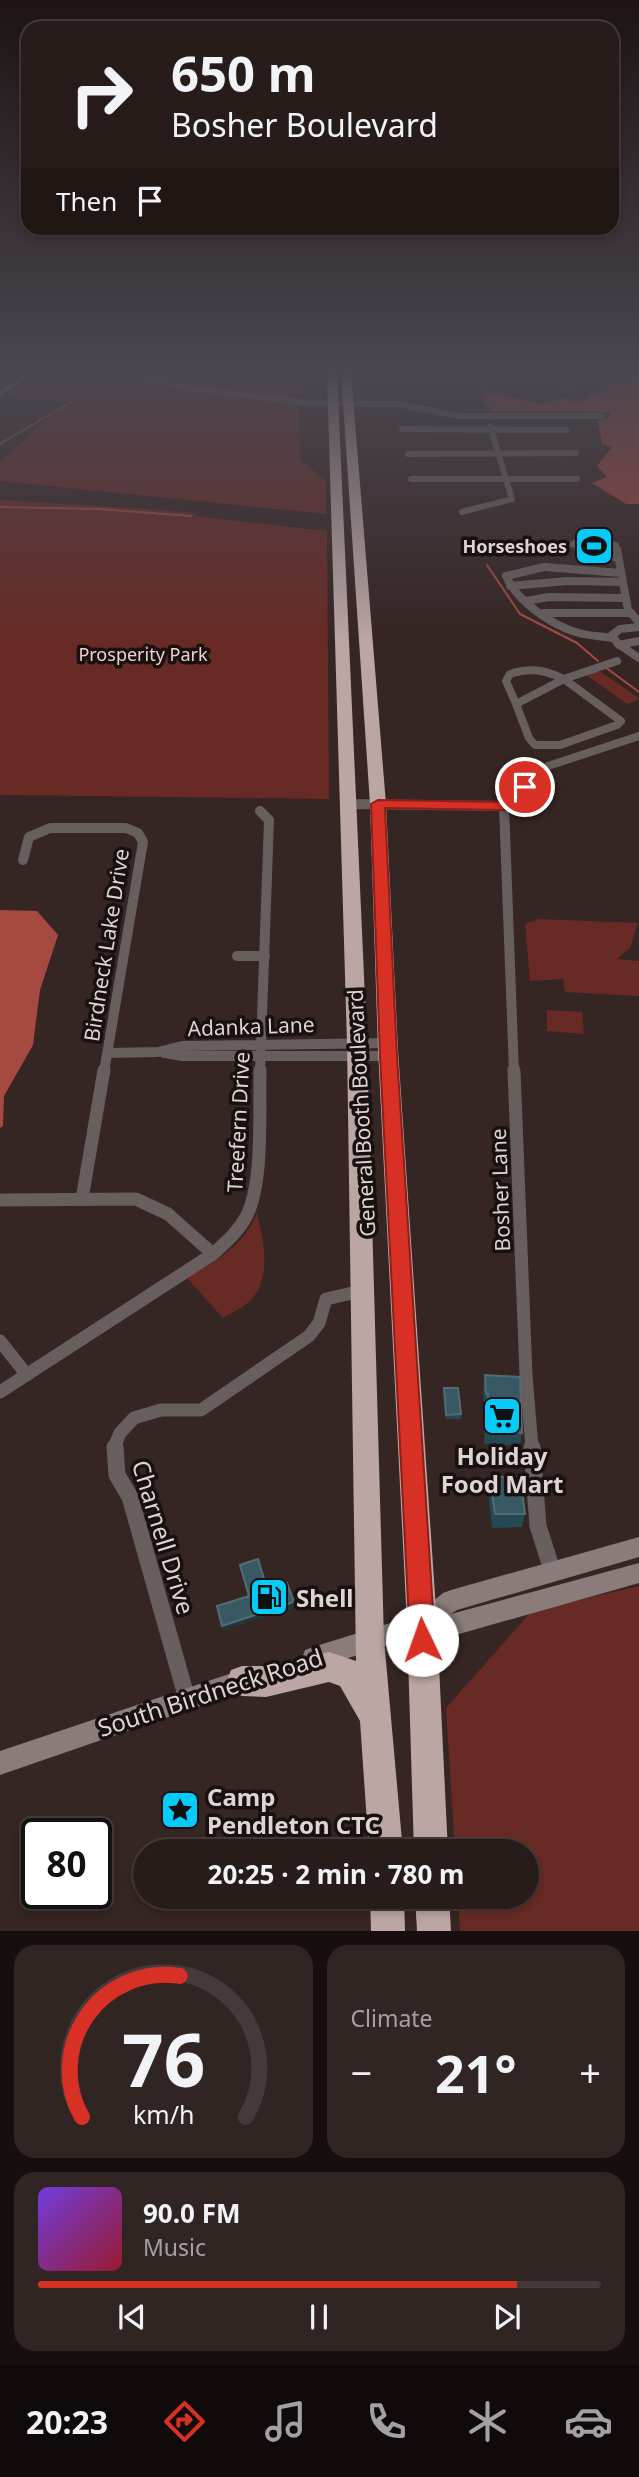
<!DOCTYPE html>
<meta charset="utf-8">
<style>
:root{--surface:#281c1a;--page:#302523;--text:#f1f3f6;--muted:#a5a1a2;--line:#443a39;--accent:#d93025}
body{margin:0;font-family:"Noto Sans",sans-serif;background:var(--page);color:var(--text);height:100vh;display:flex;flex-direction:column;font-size:26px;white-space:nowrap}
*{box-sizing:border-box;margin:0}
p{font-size:23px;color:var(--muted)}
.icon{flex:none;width:38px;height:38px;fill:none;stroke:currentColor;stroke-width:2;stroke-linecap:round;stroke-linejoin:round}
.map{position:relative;height:1931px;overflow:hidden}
.side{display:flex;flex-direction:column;gap:14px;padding:14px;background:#160f0e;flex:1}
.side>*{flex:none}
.banner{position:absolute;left:21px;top:21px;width:598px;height:214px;border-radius:21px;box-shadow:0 4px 10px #0003,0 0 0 2px var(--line);background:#281c1a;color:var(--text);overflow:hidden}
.speed{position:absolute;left:21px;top:1818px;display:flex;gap:14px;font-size:35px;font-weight:700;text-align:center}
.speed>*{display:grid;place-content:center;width:91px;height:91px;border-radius:50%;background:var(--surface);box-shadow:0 4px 10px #0003,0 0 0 2px var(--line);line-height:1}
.speed .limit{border:4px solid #111;border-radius:10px;background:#fff;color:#111}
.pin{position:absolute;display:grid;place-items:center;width:60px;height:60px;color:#fff;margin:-30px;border:4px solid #fff;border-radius:50%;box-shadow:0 2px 7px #0007}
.me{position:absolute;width:77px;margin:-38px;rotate:357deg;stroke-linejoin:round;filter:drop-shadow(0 0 5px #0008)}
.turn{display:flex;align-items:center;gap:24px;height:147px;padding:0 35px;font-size:32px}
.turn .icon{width:91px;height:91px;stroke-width:2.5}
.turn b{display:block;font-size:49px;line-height:60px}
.then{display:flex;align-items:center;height:66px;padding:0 35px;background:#0003;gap:14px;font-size:26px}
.big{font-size:52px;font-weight:700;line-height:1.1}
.side .card{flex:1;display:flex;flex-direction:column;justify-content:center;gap:10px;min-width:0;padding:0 24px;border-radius:21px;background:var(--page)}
.side .dial{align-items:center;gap:0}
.dial svg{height:182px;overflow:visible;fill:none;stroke:var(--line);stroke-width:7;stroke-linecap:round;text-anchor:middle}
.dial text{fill:var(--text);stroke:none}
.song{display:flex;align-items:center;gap:21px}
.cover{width:84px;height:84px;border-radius:10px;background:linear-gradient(135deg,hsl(260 70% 55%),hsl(350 70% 35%))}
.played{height:7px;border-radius:4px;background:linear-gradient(90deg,var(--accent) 85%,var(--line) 85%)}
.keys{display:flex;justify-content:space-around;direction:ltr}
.heat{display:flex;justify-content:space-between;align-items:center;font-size:38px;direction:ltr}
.side .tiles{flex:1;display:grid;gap:14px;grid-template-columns:1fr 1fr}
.card:last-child{grid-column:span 2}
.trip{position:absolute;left:133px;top:1839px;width:406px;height:70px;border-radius:35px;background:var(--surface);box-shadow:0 4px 10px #0003,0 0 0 2px var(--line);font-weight:700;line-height:70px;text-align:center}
.tabs{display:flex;height:112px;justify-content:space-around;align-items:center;background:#100b0a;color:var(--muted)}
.tabs .icon{width:49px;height:49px}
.tabs .on{color:var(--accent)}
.tabs b{font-size:32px;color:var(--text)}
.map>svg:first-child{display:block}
</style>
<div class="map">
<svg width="639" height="1931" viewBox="0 0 639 1931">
<rect width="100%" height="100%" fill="#352523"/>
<path fill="#682a25" d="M32,373H299L297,396L301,461L326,480V514L0,481V462L66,402L0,397Z
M0,500L177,511L197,514L194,516L327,531L329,799L0,795Z
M598,670L639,698V700L627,704L585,674Z
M539,919L638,923L630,948L617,959L639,961V996L565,992L563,979L530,981L525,924Z
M547,1010L582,1012L584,1034L547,1031Z
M257,1213C263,1236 271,1273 255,1295C249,1305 233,1312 223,1318L187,1278C217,1260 244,1246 257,1213Z
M639,1586V1931H460L458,1897H527V1852L455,1851L446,1708L532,1611Z"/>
<path fill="#9e423a" d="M639,373V504H626L592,483L607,477L597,466L612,447L602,444L598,421L609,418L610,412L491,411L481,391L543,404L563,398L578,402Z"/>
<path fill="#a64941" d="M0,910L37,911L58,935L40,990L33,1045L4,1096L3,1126L0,1128Z"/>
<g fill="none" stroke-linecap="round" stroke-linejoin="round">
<path stroke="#a64941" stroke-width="2" d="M75,400L118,373
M0,444L71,402
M0,507L98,509L191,516
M487,565L520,614L577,643L598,661
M605,667L639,692"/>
<path stroke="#675e5d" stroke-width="6" d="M121,373L188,388L308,403L398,404L459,416H601
M490,426L512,499
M402,429L567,430
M408,454L576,453
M411,479H577
M462,512L512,499
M590,551L572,544L587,540L616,545L617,551"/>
<path stroke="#675e5d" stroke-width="8" d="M583,549L618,558
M617,549L628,610L639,622
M510,586L568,581L623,582
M526,601L549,597L626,598
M543,613H631
M639,627L620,629L612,635L618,644L639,658
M612,638C601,636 590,636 579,633C552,626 517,601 506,576L544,567L621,573
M619,645L639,641
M564,679L617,661
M516,704L529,738L535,745H560L617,725L621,721L564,679
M516,704L506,681L510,674C530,667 545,670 564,679
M516,704L564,679
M531,779L548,766L639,736"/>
<path stroke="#675e5d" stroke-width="10" d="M348,804L504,806L515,799L532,777
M504,806L514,1072
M260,811L269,820L260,1072
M23,860L29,837L50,828H126L138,833L143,842L104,1072
M237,956H265
M109,1053L158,1052L182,1046L388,1043
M164,1053L182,1056H389"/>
<path stroke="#675e5d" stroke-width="13" d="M514,1070L526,1375L532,1448
M82,1199L104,1070
M0,1200L136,1199L168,1214L213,1254
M0,1341L27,1375
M0,1392L213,1254C225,1243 238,1232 246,1217C264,1183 259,1110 260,1070
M114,1448L120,1433L134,1418L161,1410H201L309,1336L319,1323L326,1299L361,1291"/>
<path stroke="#675e5d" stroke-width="17" d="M115,1447L117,1475L130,1497L187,1699
M532,1447L538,1526L552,1570"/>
<path fill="#897c7a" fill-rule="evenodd" d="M26,373H34L0,396V391Z
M639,1537V1557L457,1610L451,1614L639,1563V1583L452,1636L422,1635L313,1669L305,1666L302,1658L305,1650L313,1647L416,1615L443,1593L451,1590Z
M247,1668L255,1671L258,1679L255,1687L0,1775V1751Z"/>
<path fill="#bba6a3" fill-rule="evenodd" d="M327,373H337L367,1043L384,1639L403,1852H369L360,1721L340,1686L329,1682L266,1697L242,1696L231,1692L227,1681L231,1670L242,1666H269L329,1652L356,1661L347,1043Z
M341,373H351L386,804L398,1050L437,1624L448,1852H414L407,1624L378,1050L370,804Z
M370,1897H404L405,1931H371Z
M415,1897H449L451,1931H417Z"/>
</g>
<path fill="#244955" d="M523,373H610L576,392L563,389L564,382Z
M485,1375L522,1433L520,1446L484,1444L486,1408H484L483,1389Z
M444,1388L461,1414V1419H446Z
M490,1477L525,1514L522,1527L492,1528L488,1490Z
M240,1565L267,1589L294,1602V1607L223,1630L217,1606L248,1596Z"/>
<path fill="#22353c" d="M589,373H610L576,392L578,379Z
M294,1602V1607L223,1630L222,1626Z"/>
<path fill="#385863" stroke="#526c74" stroke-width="2" d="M571,373H589L578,379L565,376Z
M485,1375L520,1377L522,1433L486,1430L488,1394H486Z
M444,1388H458L461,1414L446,1415Z
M490,1477H520L525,1514H495Z
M258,1559L267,1589L287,1583L294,1602L222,1626L217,1606L249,1596L240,1565Z"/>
<linearGradient id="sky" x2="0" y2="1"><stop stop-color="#1d1413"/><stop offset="0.58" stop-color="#4b4650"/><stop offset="1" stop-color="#4b4650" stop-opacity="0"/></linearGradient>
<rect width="639" height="643" fill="url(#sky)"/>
<path fill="#d93025" stroke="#8d1f18" stroke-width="2" d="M525,783L532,787L522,803L505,810L385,808L397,1056L435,1640L431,1649L422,1652L414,1649L410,1640L380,1056L371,804L378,800L502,802L512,797L520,784Z"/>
<defs>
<symbol id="stadium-square" viewBox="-11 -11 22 22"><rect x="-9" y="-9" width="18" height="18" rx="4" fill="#05cbf9" stroke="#181110"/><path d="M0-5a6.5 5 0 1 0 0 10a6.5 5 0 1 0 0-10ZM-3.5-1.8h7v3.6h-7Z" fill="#111"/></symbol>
<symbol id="supermarket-square" viewBox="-11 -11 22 22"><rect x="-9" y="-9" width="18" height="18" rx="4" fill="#05cbf9" stroke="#181110"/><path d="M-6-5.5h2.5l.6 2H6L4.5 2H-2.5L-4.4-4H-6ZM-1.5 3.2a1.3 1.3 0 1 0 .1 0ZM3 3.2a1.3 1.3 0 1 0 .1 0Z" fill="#111"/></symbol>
<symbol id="fuel-square" viewBox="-11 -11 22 22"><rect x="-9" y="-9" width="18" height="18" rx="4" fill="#05cbf9" stroke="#181110"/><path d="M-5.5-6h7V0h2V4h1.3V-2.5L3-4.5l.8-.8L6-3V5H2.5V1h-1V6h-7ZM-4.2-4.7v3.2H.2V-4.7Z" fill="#111"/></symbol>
<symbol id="sight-square" viewBox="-11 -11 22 22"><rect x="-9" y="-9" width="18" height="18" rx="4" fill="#05cbf9" stroke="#181110"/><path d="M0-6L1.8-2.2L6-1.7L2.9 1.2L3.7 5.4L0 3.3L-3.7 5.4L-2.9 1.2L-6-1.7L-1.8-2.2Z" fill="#111"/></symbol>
</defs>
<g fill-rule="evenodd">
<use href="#stadium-square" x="572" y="524" width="44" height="44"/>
<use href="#supermarket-square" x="480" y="1394" width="44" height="44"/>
<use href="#fuel-square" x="247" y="1575" width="44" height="44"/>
<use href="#sight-square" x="158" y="1788" width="44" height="44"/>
</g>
<g text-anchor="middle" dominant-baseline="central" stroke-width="7" stroke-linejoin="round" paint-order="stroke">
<g font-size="18" font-weight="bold" fill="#ded4d2" stroke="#181110" text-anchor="end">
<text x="567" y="546">Horseshoes</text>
</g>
<g font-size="18" fill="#eed2cf" stroke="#181110">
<text x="143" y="654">Prosperity Park</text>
</g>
<g font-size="21" fill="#ded4d2" stroke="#181110">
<text transform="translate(106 945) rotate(-81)">Birdneck Lake Drive</text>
<text transform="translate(251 1026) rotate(-2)">Adanka Lane</text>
<text transform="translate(361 1113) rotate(-93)">General Booth Boulevard</text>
<text transform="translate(238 1122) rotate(-87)">Treefern Drive</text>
<text transform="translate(500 1190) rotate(-92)">Bosher Lane</text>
</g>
<g font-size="24" font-weight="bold" fill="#ded4d2" stroke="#181110" text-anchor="start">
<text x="502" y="1455" text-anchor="middle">Holiday<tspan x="502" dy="28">Food Mart</tspan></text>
<text x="296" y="1597">Shell</text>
<text x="207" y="1796">Camp<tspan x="207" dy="28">Pendleton CTC</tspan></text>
</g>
<g font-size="24" fill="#ded4d2" stroke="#181110">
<text transform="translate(164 1537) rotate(73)">Charnell Drive</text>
<text transform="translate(210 1692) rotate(-18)">South Birdneck Road</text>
</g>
</g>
</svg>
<div class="speed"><div class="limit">80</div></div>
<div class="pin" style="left:525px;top:787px;background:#d93025"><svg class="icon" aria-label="arrive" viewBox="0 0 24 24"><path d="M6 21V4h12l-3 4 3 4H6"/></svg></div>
<svg class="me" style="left:422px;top:1640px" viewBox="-20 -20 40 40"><circle r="19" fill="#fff"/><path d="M0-13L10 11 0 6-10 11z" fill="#d93025"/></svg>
<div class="trip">20:25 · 2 min · 780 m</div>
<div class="banner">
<div class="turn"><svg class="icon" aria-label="right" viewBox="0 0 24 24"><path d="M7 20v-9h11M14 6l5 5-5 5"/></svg><div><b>650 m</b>Bosher Boulevard</div></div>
<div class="then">Then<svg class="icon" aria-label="arrive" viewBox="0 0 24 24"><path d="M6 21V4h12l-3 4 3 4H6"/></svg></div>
</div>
</div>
<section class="side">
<div class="tiles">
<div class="card dial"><svg viewBox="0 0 100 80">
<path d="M14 69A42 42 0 1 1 86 69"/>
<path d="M14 69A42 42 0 0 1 57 7" stroke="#d93025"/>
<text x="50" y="56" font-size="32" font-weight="700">76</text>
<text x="50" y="72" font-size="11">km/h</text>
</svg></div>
<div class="card"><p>Climate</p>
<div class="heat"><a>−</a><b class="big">21°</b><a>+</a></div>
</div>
<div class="card">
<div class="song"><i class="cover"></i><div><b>90.0 FM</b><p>Music</p></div></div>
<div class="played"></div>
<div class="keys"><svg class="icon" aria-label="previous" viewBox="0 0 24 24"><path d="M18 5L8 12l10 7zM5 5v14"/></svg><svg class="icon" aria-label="pause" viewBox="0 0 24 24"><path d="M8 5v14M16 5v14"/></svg><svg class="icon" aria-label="next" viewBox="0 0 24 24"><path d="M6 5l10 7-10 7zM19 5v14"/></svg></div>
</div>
</div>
</section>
<nav class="tabs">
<b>20:23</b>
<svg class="icon on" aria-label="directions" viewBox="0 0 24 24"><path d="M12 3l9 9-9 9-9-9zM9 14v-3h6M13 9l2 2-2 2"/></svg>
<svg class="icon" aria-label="music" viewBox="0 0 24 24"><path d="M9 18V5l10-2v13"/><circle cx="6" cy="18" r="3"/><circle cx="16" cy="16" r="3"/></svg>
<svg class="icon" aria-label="phone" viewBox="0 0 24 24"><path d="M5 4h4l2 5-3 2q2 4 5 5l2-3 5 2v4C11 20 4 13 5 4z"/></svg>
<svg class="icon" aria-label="climate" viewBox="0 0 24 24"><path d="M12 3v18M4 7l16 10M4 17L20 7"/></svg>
<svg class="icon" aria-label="car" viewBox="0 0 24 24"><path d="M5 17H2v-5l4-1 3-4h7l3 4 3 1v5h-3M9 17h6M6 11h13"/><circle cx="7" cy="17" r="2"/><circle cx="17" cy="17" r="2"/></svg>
</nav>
